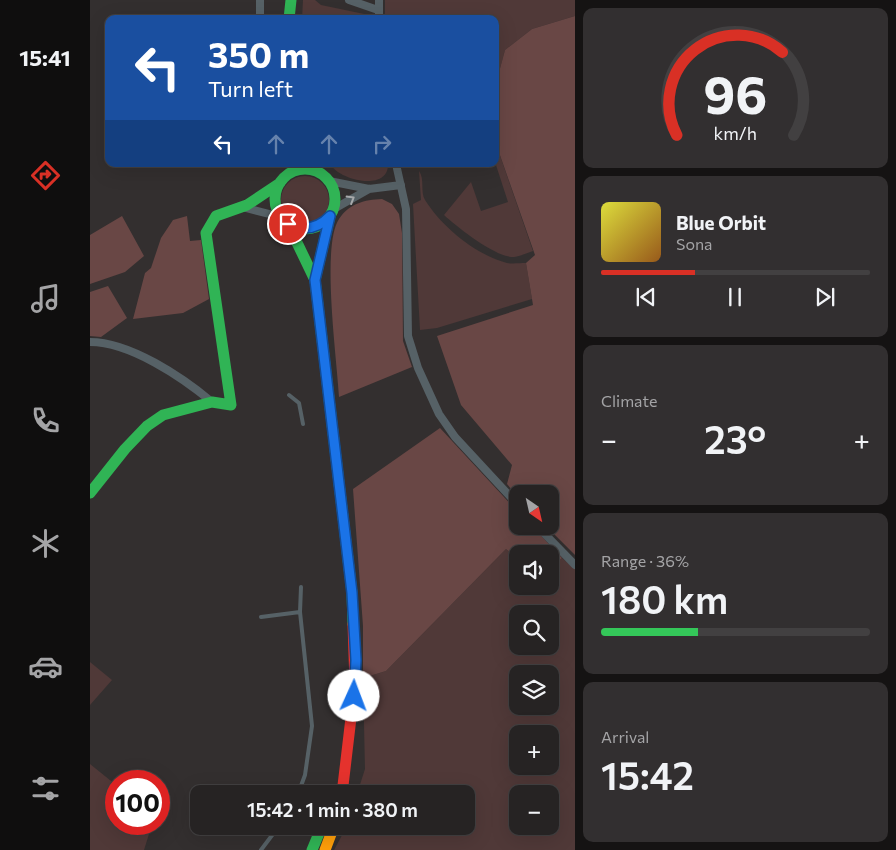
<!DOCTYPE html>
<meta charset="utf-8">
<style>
:root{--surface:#262323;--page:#322f30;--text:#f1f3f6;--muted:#a4a4a6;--line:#424041;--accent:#d93025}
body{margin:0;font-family:Commissioner,sans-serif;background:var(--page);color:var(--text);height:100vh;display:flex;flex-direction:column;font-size:19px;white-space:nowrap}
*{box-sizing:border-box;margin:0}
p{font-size:16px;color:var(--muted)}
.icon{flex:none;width:28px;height:28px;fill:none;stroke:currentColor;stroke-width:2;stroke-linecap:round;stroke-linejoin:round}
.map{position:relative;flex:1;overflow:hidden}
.sheet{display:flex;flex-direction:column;gap:8px;padding:8px;background:#151313;width:321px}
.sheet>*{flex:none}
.guide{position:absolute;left:15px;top:15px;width:394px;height:152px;border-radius:10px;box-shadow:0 5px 20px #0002,0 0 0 1px var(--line);background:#1a4fa0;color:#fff;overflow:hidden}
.needle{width:32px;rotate:146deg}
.fabs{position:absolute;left:419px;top:485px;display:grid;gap:10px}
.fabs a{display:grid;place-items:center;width:50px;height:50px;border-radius:10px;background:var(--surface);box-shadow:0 5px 20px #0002,0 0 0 1px var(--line);font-size:25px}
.speed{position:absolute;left:15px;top:770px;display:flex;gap:10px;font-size:25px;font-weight:700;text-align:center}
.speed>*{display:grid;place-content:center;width:65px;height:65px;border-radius:50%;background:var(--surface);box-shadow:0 5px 20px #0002,0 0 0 1px var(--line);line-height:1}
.speed .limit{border:8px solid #d22;background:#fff;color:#111}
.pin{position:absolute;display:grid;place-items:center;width:42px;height:42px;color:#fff;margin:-21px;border:2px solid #fff;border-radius:50%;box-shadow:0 1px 5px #0007}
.me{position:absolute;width:55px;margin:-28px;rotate:2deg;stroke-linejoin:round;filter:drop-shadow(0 0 4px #0008)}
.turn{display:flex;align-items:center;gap:18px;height:105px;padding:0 20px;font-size:22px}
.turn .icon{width:65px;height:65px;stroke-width:2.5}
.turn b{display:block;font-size:35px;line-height:42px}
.lanes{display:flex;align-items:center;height:48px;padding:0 20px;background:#0003;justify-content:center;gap:25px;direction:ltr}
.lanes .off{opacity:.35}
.big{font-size:38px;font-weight:600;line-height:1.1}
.sheet .tile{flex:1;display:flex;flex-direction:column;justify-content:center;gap:8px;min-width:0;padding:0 18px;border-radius:10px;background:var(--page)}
.sheet .dial{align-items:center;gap:0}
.dial svg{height:130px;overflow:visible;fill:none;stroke:var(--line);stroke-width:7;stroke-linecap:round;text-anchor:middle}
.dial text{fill:var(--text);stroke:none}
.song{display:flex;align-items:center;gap:15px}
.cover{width:60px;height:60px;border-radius:8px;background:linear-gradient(135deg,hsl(60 70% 55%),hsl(30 70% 35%))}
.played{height:5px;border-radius:2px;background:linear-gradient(90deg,var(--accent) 35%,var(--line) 35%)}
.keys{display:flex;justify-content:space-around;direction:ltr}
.heat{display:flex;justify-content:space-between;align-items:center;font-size:28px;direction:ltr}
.charge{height:8px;border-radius:4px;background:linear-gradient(90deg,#34c759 36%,var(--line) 0)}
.trip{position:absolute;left:100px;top:785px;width:285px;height:50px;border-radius:10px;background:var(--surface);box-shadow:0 5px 20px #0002,0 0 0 1px var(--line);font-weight:600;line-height:50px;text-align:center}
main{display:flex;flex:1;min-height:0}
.menu{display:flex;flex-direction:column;width:90px;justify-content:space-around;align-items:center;background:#0f0e0e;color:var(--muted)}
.menu .icon{width:35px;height:35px}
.menu .on{color:var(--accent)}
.menu b{font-size:22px;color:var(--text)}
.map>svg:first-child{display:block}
</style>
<main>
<nav class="menu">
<b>15:41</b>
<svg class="icon on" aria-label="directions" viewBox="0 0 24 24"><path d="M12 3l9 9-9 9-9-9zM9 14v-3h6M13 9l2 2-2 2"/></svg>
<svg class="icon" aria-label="music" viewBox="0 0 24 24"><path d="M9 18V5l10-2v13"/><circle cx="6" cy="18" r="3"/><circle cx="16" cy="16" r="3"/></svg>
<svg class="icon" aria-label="phone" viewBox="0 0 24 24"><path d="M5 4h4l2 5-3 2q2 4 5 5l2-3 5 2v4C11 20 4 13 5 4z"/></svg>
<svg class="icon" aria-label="climate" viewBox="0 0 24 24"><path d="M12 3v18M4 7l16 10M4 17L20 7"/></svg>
<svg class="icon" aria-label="car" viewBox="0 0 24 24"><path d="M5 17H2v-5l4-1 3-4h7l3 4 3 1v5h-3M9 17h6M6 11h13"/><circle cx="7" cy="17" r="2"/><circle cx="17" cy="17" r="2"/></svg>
<svg class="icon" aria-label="filters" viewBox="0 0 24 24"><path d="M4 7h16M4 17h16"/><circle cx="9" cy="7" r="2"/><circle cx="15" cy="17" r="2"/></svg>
</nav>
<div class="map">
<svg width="485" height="850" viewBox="0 0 485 850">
<rect width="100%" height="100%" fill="#332f2f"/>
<path fill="#503938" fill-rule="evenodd" d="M213,0H225L231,5L279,15L283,19H212Z
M295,0H485V16L442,29L415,50L405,87V19H295Z
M405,141L443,251C437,253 431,256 424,257C406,258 367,227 354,215L381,182L391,211L418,202L405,162Z
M240,164H298C299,192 250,181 240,164Z
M329,171C335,179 330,192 335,200C352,227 386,255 417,263C423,264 430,263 436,263L442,299L347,328L330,330L323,204L331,200Z
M191 200a24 24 0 1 1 48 0a24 24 0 1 1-48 0Z
M416,549L427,558L428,586H460V569L472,558L485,569V850H244L257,826H376V794H267L275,769L273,678L296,671ZM428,614H460V646H428ZM428,674H460V706H428ZM428,734H460V766H428ZM428,794H460V826H428Z
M0,662L22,680L0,705Z
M0,764L26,785V824H58L59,834L54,850H0Z"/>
<path fill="#694745" d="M485,16V555L456,526H460V494H428L427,496L417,484L422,465L371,405L347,336L443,305L436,263L445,255L405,141V87L415,50L442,29Z
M292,199L302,204L309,214L312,233L313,341L322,367L249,397C247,360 231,245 249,219C260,203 274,200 292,199Z
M32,216L54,256L35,272L0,284V235Z
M97,216L100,241L111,240L119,299L93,313L43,319L55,273L61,268L71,238L83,220Z
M18,286L37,318L11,337L0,336V292Z
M350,428L427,511L428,526H442L472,558L460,569V554H428L427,558L416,549L296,671L273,678V626L263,489Z"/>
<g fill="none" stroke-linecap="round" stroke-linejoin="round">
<path stroke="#566166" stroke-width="4" d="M199,395L209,403L213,424
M171,617L210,612
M208,794L215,775L222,726L210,612L211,587
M171,850L189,826"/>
<path stroke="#566166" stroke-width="8" d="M170,0V19
M259,0L288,10
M289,19V0
M306,164L316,209L318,336L328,368L349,414L365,437L428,505
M239,181L279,189L311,185
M152,207L191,217
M242,210L279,189
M0,342C40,342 92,377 122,402
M447,526L485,565"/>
<path stroke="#30b455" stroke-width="11" d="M199,19L201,0
M185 199a30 30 0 1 1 60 0a30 30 0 1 1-60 0Z
M198,224L225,280L262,593L263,624
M225,280L240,216
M0,493L35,449L57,426L73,415L122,402L141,405L116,233L126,216L157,205L190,183
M222,850L232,826"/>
<path stroke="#ff9f0a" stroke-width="11" d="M235,850L244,826"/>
<path stroke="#e5322d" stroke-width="11" d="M252,794L265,684L263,624"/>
</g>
<defs><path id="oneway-chevron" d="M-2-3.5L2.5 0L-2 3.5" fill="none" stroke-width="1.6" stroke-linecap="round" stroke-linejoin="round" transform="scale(1.25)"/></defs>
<use stroke="#a7a9ab" href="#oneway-chevron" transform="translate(261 199) rotate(-31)"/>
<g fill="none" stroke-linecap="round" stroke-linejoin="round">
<defs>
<path id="route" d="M198,224C214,231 228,229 240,216L225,280L262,593L266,660L264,696"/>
</defs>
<use href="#route" stroke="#114b97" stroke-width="12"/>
<use href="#route" stroke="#1a73e8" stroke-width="9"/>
</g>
</svg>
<div class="fabs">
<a><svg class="needle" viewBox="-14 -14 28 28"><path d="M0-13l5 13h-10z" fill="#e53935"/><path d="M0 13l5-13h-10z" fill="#a4a4a6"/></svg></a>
<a><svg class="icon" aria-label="sound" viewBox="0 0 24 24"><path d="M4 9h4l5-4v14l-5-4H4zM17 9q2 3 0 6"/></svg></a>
<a><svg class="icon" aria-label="search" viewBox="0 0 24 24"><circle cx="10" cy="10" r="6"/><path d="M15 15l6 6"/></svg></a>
<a><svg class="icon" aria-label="layers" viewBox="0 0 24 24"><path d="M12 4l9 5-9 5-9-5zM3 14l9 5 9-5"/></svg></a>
<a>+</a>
<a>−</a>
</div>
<div class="speed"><div class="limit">100</div></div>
<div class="pin" style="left:198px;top:224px;background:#d93025"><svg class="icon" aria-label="arrive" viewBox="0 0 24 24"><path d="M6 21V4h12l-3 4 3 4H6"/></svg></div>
<svg class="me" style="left:264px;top:696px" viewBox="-20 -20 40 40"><circle r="19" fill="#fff"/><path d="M0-13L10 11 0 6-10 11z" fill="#1a73e8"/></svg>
<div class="trip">15:42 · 1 min · 380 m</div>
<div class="guide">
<div class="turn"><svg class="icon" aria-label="left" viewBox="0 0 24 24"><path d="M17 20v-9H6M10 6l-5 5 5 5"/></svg><div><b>350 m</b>Turn left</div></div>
<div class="lanes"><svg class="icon" aria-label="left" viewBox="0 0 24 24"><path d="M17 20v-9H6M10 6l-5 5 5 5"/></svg><svg class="icon off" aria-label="ahead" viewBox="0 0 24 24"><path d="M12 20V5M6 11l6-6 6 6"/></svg><svg class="icon off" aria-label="ahead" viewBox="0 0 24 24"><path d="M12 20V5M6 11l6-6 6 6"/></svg><svg class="icon off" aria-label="right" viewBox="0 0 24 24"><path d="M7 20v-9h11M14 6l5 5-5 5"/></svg></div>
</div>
</div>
<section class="sheet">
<div class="tile dial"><svg viewBox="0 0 100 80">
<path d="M14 69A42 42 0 1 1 86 69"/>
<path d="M14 69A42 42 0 0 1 79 18" stroke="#d93025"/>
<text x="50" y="56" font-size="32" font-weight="700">96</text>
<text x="50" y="72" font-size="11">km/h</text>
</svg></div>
<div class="tile">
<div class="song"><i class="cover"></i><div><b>Blue Orbit</b><p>Sona</p></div></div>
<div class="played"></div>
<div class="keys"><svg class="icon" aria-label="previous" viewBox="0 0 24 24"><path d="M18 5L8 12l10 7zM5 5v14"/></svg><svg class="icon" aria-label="pause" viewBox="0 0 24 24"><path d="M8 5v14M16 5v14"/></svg><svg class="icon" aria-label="next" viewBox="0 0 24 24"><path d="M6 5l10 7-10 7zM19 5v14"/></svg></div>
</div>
<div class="tile"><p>Climate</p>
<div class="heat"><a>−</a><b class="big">23°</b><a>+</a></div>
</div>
<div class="tile"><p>Range · 36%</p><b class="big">180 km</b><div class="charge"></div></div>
<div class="tile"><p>Arrival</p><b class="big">15:42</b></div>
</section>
</main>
